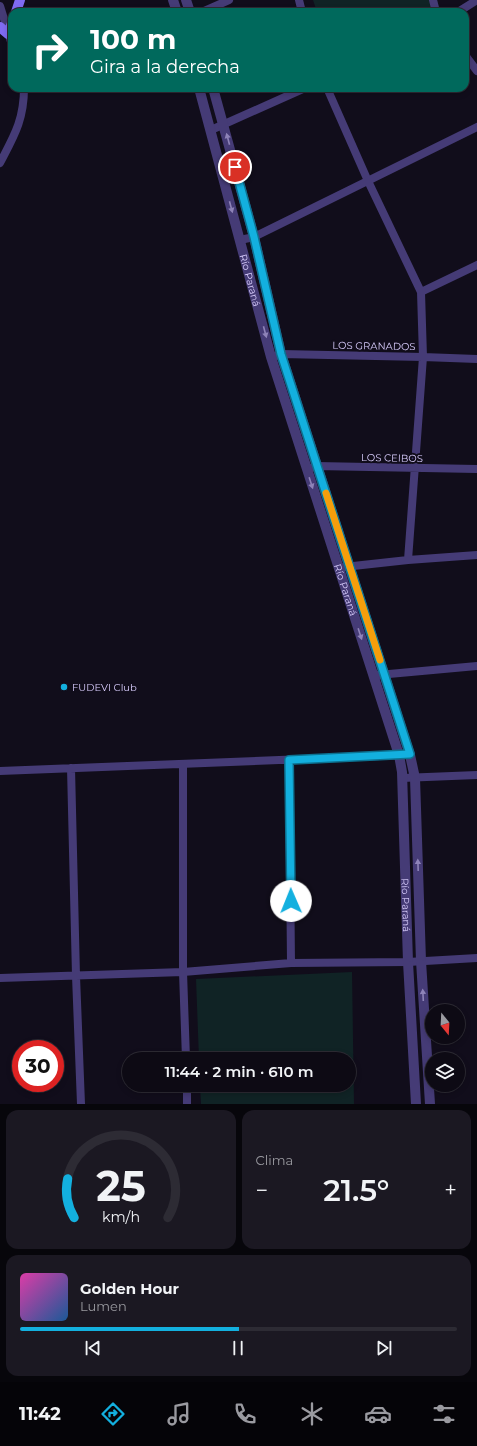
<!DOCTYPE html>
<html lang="es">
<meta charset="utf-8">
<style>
:root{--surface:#0d0a14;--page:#1b1822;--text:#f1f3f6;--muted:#9a9aa0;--line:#2d2b34;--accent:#13b0df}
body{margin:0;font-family:Montserrat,sans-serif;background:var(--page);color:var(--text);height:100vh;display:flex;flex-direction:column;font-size:15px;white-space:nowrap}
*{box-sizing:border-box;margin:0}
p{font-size:13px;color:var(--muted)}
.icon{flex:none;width:22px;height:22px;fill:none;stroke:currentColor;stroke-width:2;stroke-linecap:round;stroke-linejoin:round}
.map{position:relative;height:1104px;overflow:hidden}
.sheet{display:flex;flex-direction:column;gap:6px;padding:6px;background:#07060b;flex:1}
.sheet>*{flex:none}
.hud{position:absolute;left:8px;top:8px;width:461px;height:84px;border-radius:12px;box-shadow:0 2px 6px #0003,0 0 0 1px var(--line);background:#00695c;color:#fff;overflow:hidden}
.needle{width:26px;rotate:162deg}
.fabs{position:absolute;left:425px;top:1004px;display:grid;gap:8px}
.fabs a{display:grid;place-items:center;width:40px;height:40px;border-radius:50%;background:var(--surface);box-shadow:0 2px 6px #0003,0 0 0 1px var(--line);font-size:20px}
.speed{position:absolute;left:12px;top:1040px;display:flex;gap:8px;font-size:20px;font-weight:700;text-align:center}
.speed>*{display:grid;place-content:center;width:52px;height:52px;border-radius:50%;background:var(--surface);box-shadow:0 2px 6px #0003,0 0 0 1px var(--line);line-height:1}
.speed .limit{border:6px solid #d22;background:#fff;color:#111}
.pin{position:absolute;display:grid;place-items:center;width:34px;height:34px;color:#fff;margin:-17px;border:2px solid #fff;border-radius:50%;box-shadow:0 1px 4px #0007}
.me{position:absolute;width:44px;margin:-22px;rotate:359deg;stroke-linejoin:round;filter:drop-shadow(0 0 3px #0008)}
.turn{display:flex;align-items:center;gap:14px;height:84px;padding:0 16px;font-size:18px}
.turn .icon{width:52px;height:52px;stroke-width:2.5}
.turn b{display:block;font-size:28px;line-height:34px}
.big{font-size:30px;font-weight:600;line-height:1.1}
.sheet .card{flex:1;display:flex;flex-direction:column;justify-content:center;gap:6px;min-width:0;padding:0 14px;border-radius:12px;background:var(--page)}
.sheet .dial{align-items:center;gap:0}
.dial svg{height:104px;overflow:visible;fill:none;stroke:var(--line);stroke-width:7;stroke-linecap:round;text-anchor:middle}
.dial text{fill:var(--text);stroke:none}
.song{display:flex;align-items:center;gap:12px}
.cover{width:48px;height:48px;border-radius:6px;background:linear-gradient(135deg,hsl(320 70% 55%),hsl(210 70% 35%))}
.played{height:4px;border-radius:2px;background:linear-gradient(90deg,var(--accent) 50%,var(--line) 50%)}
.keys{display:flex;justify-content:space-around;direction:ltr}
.heat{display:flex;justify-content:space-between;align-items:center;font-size:22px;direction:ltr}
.sheet .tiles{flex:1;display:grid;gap:6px;grid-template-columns:1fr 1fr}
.card:last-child{grid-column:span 2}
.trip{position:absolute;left:122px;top:1052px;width:234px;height:40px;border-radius:20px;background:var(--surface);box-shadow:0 2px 6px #0003,0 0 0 1px var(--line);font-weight:600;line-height:40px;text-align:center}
.tab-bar{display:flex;height:64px;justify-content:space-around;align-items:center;background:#050408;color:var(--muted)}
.tab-bar .icon{width:28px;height:28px}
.tab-bar .current{color:var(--accent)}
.tab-bar b{font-size:18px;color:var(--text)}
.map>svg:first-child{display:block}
</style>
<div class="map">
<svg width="477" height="1104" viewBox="0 0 477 1104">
<rect width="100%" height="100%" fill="#110d1b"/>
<path fill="#102325" d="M313,0H437L441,12H317Z
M352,972L354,1104H201L200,1085H349V1059H199L196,979Z"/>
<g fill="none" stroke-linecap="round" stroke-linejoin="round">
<path stroke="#453b76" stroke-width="8" d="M299,0L302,12
M433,0L436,12
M0,6L12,45
M202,12L229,0
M458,12L477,0
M465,55L477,71
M327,88L368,181L421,292L423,357L408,560
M211,130L305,88
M0,163C14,136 24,120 24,88
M240,240L254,237L477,127
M421,292L477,265
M276,356L281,354L423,357L477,359
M311,468L316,466L477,469
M344,567L408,560L477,555
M378,675L477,666
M289,760L291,963
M183,764V972L186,1059
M71,768L76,976L81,1104
M0,771L405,755
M402,778L477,775
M0,978L183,972L291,963L408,962L477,958
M187,1085V1104"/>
<g stroke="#453b76" stroke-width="10">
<path d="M173,0L177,12"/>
<path d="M186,0L190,12"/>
<path id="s1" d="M199,88L271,357L399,755L402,772L408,962L416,1104"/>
<path d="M213,88L254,237L281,354L410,755L415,778L421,961L430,1104"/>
</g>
<path stroke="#7f6bf2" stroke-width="10" d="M16,12L20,0
M0,27L8,34L12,23"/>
</g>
<defs><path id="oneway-solid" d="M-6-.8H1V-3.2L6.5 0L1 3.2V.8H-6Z"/></defs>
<g fill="#8e83b8">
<use href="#oneway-solid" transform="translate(228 139) rotate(-105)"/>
<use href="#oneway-solid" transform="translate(231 207) rotate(75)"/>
<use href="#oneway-solid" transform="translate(265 332) rotate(75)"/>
<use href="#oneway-solid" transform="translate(311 483) rotate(72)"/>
<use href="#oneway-solid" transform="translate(360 634) rotate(72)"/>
<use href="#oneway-solid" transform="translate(418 865) rotate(-92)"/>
<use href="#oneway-solid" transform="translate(423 995) rotate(-93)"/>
</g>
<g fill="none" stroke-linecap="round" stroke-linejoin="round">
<defs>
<path id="route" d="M235,167L254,237L281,354L410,754L289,760L291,901"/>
</defs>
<use href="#route" stroke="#0c7291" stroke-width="10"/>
<use href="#route" stroke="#13b0df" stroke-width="7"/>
<path stroke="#f59e0b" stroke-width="7" d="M326,493L380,660"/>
</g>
<circle fill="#13b0df" stroke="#110d1b" stroke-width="1.5" cx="64" cy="687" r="4"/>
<g text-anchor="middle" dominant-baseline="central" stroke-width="4" stroke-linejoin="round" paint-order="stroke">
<g font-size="10" fill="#d7cbfb" stroke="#110d1b">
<text stroke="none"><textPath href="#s1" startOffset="199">Río Paraná</textPath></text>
<text transform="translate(374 346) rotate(1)">LOS GRANADOS</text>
<text transform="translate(392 458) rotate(1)">LOS CEIBOS</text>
<text stroke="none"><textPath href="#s1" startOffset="523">Río Paraná</textPath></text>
<text stroke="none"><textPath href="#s1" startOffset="847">Río Paraná</textPath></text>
</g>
<g font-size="10" fill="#d7cbfb" stroke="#110d1b" text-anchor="start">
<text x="72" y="687">FUDEVI Club</text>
</g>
</g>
</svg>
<div class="fabs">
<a><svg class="needle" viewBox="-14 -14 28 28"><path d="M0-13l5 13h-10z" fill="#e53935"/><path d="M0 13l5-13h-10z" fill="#9a9aa0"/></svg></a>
<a><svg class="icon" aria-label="layers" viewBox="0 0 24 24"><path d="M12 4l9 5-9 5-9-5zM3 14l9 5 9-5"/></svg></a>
</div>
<div class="speed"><div class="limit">30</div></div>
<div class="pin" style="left:235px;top:167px;background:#d93025"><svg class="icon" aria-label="arrive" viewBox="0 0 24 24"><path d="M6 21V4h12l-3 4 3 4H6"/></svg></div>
<svg class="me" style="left:291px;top:901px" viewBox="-20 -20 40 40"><circle r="19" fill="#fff"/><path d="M0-13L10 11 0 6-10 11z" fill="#13b0df"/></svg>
<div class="trip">11:44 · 2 min · 610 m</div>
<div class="hud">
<div class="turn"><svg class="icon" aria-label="right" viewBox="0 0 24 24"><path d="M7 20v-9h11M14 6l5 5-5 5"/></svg><div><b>100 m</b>Gira a la derecha</div></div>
</div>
</div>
<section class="sheet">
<div class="tiles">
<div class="card dial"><svg viewBox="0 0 100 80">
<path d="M14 69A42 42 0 1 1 86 69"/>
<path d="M14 69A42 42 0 0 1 9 39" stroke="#13b0df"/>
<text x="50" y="56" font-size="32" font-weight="700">25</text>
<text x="50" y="72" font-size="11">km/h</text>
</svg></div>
<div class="card"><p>Clima</p>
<div class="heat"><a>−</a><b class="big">21.5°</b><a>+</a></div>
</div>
<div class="card">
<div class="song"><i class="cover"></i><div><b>Golden Hour</b><p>Lumen</p></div></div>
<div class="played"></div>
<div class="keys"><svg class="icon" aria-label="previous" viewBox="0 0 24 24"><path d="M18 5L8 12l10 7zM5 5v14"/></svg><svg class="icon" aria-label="pause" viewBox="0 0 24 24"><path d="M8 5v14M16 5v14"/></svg><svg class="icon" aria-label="next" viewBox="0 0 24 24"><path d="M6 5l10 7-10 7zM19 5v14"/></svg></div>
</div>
</div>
</section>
<nav class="tab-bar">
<b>11:42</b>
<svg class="icon current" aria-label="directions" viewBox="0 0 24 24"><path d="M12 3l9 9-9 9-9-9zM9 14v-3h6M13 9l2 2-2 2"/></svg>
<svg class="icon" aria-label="music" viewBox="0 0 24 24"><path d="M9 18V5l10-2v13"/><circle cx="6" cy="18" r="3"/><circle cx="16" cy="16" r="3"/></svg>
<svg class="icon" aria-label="phone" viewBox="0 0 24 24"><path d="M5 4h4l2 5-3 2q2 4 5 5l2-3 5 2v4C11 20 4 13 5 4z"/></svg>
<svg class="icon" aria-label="climate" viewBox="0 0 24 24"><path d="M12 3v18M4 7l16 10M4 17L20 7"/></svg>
<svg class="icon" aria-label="car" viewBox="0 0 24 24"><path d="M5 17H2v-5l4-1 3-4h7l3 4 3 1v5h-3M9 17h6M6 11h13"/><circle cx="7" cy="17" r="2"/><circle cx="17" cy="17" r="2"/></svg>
<svg class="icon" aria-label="filters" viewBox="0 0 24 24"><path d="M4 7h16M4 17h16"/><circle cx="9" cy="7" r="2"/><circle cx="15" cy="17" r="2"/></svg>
</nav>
